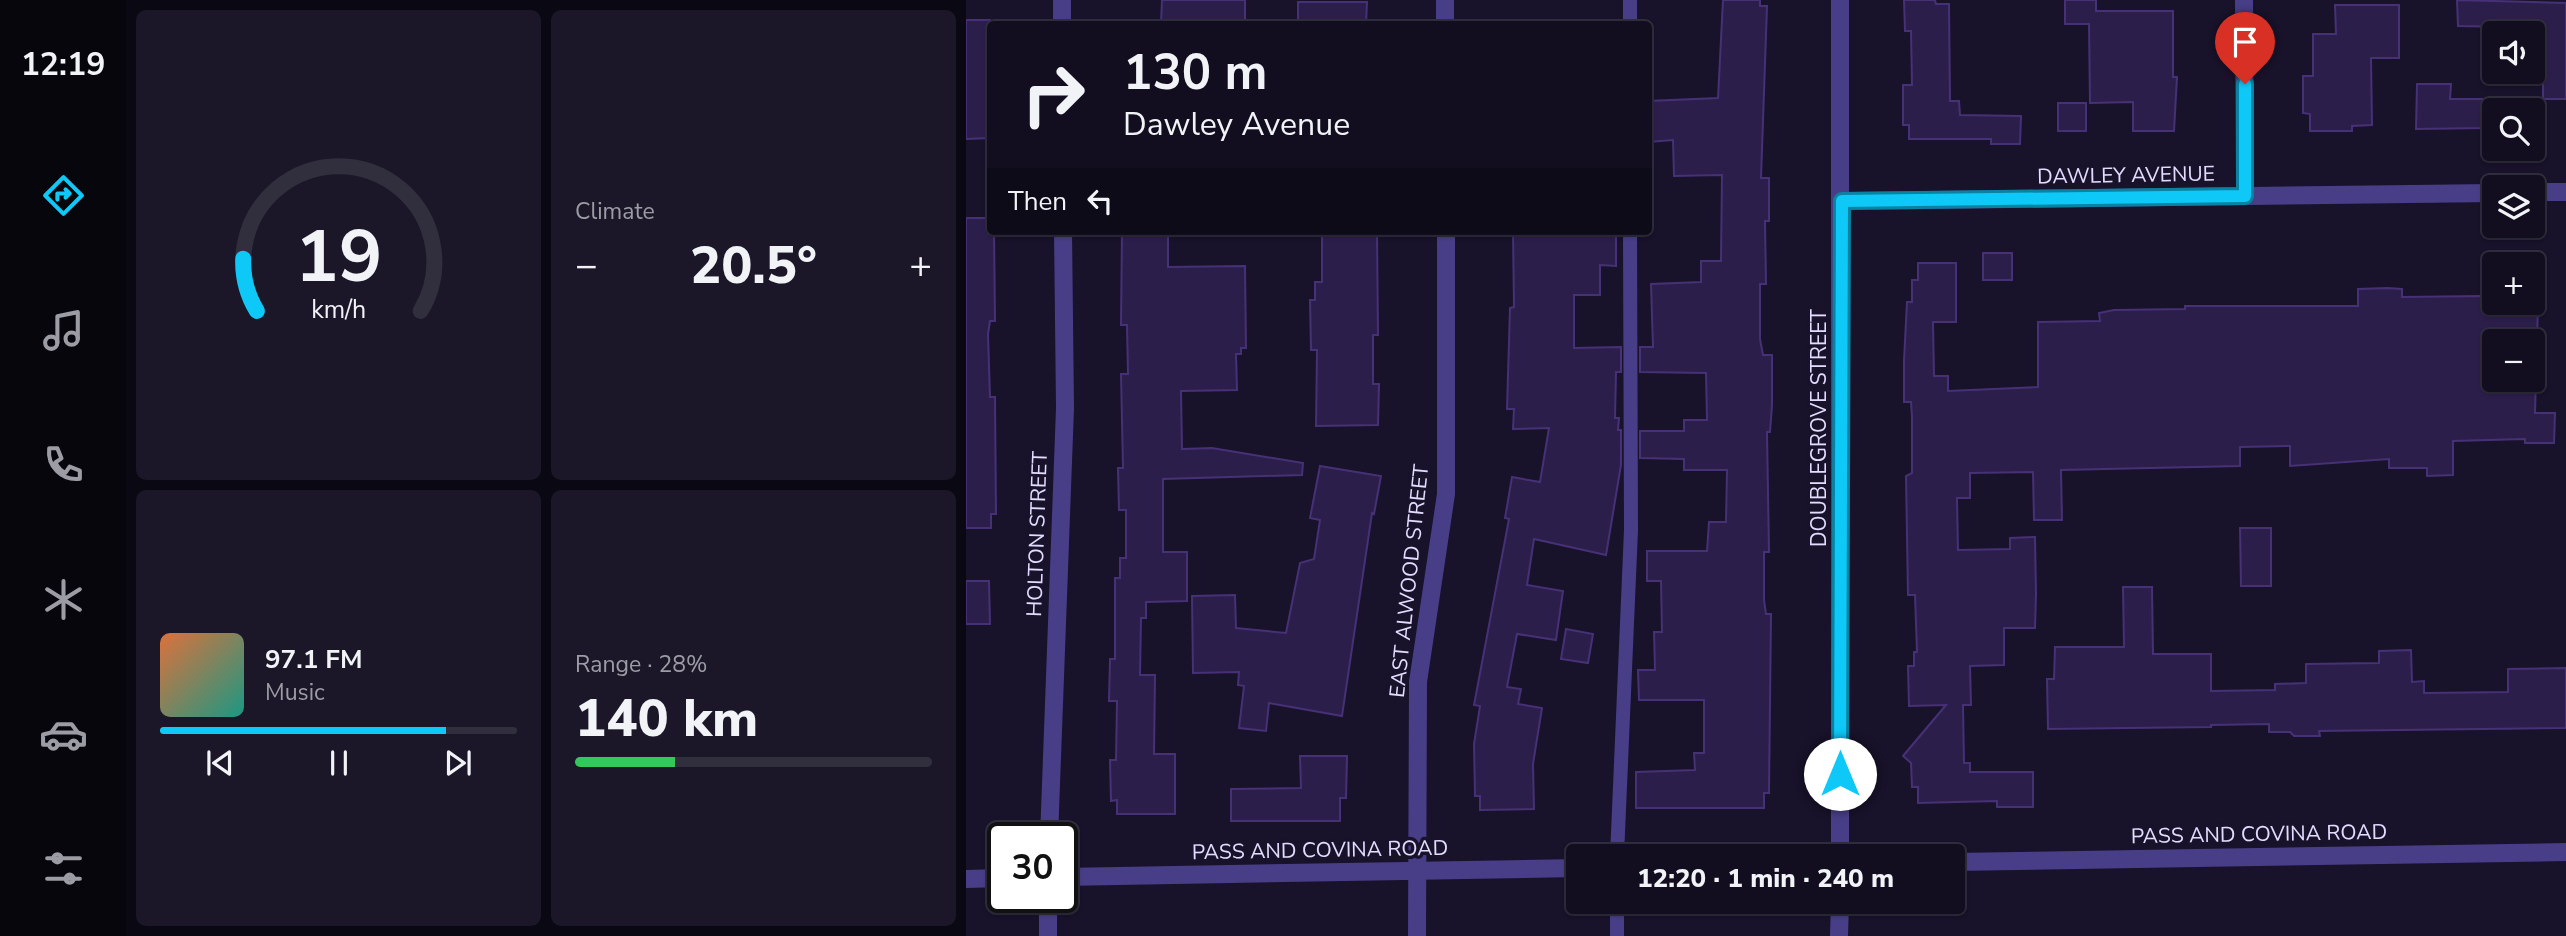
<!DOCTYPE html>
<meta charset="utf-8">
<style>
:root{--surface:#120e20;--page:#1b1729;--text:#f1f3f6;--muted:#9c9ca5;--line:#312e3e;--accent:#0ec9f8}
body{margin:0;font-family:"Nunito Sans",sans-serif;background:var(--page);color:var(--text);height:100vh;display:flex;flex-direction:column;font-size:26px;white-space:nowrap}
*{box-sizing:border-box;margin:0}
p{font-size:23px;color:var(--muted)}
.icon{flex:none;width:38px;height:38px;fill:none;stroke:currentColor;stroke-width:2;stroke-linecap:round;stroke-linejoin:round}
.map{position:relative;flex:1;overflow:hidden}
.details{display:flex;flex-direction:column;gap:10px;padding:10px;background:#0a0812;width:840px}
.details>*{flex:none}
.banner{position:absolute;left:21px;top:21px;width:665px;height:214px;border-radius:7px;box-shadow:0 2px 5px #0004,0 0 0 2px var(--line);background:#120e20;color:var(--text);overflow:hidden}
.buttons{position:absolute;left:1516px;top:21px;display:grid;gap:14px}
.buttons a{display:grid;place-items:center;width:63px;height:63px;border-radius:7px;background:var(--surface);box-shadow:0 2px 5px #0004,0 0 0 2px var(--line);font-size:35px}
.speed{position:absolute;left:21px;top:822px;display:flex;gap:14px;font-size:35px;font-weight:700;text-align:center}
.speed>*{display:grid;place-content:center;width:91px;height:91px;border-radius:50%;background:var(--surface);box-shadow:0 2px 5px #0004,0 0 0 2px var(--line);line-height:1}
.speed .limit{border:4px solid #111;border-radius:10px;background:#fff;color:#111}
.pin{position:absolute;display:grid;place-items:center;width:60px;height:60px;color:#fff;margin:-72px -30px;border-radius:50% 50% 50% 0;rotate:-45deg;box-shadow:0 0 7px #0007}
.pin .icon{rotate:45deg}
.me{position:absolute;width:77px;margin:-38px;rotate:0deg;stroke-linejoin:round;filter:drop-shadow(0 0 5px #0008)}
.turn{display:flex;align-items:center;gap:24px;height:147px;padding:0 21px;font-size:32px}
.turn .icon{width:91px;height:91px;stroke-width:2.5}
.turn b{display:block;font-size:49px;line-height:60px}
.then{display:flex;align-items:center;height:66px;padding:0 21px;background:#0003;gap:14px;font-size:26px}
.big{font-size:52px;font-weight:800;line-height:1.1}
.details .widget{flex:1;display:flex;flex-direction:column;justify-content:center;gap:10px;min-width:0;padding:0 24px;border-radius:10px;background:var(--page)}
.details .dial{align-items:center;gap:0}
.dial svg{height:182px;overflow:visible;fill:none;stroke:var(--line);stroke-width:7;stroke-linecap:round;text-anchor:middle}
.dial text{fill:var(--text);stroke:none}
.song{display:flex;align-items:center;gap:21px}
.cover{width:84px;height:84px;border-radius:10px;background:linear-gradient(135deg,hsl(20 70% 55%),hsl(170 70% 35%))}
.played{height:7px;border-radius:4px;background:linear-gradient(90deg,var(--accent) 80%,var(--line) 80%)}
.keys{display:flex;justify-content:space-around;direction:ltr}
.heat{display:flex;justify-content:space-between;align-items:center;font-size:38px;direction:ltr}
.charge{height:10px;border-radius:5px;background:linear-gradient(90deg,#34c759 28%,var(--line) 0)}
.details .tiles{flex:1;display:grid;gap:10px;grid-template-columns:repeat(2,1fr)}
.trip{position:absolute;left:600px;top:844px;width:399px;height:70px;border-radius:7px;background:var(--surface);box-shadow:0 2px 5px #0004,0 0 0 2px var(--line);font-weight:800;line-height:70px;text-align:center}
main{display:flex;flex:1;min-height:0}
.tab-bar{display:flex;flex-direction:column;width:126px;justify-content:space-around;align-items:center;background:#07060d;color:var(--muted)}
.tab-bar .icon{width:49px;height:49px}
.tab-bar .selected{color:var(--accent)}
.tab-bar b{font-size:32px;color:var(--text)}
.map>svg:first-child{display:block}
</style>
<main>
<nav class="tab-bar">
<b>12:19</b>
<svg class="icon selected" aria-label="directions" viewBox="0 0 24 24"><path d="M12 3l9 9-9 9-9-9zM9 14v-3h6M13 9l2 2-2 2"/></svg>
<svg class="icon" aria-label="music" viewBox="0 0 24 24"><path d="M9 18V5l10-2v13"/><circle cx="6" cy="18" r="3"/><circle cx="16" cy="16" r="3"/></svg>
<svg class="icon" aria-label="phone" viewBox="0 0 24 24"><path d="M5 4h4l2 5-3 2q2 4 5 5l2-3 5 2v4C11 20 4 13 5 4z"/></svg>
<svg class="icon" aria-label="climate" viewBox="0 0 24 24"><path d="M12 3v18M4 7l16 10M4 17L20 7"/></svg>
<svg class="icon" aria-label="car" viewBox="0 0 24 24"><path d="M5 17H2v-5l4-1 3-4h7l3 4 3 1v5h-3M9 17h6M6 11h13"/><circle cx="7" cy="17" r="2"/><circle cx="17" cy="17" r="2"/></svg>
<svg class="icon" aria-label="filters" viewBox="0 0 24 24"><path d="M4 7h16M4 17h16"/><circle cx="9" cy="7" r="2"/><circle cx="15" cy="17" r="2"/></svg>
</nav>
<section class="details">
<div class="tiles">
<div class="widget dial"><svg viewBox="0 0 100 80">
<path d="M14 69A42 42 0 1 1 86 69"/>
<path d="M14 69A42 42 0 0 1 8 46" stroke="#0ec9f8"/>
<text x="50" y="56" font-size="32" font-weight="700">19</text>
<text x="50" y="72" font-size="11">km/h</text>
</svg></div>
<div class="widget"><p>Climate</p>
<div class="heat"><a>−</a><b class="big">20.5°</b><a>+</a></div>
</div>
<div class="widget">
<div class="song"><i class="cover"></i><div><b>97.1 FM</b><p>Music</p></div></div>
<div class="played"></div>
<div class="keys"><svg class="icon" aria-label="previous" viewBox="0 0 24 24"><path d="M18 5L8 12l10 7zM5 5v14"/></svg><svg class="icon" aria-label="pause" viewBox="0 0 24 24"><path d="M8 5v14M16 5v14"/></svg><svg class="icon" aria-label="next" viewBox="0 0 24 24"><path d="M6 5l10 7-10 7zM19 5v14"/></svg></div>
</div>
<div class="widget"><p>Range · 28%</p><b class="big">140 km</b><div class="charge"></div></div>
</div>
</section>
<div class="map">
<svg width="1600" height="936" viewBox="0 0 1600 936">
<rect width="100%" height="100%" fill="#18122a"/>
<path fill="#2c1e4b" stroke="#463176" stroke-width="2" fill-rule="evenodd" d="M196,0H279V24H195Z
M757,0H794V6H801L795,178H803V221H799L800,284H794V339L797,355H806V405L804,432H801L803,552H798V600L800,614H805L803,793H798V808H670V772L729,770L728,753H738V700H673L672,670H689L688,632H696L695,581H681V551H741L743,522H760L761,470H718V459L674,458V431H718V420H741L740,373L674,372V347H687L685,284L735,282V261H755L756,175L708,176L707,140L683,142L682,101L752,98Z
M938,0H969L970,4H983L984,101H993L994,115L1055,116L1054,144H1025V139H943V125H937V85H946L945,31H939Z
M1099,0H1130V11H1207V77H1211L1208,131H1167V102L1124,103L1123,24H1099Z
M1491,0L1600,3V99H1577V68H1566V33H1543V27L1492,26Z
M332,2H401L400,24H332Z
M1369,5H1433V58H1405L1406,125L1386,126V131H1344V114L1337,113V76H1347V34H1370Z
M0,20H24V138L0,139Z
M1451,84H1485L1484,99H1518L1519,128L1450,129Z
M1092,103H1120V131H1092Z
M0,218H24V231H28L29,321H24L22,334L24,397H29L30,514H25V528H0Z
M156,231H202V267L279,266L280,348H275V354H270L271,390L215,391L216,449L246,448L337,463L336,475L197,479V552H221V601L180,602V618H175L174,675H189L188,754H209V814H151V800L145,801L144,760H150L151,701H143L144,659H149V578H154V558H160V510H153L152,468H157L155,374H162L161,325H155Z
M356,231H411L412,335H407V384H413L412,425L350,426L351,350H345L344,300H349V282H356Z
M547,231L650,235V266L634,265V295H608V348L655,347V372H650L649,418H653L652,430H655V465L640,555L568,539L561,585L597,591L590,640L551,634L541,687L555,689L552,704L576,708L567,764L568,809L514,810V796H509L508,744L514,706L508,705L543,519L539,518L546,477L574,482L583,428L547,429L548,409H541L544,308L548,307Z
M1017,253H1046V280H1017Z
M952,263H990V322H967L968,376H982V391L1072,387V322L1134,321L1133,313L1148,310L1219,309V306H1392V289L1421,288L1436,289V297L1515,296V306L1572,305L1569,413H1589L1588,443H1559V439L1487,441V475L1461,476V468H1423V459L1324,466V446L1274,447V466L1095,470L1096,520H1068L1067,472L1004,473V498H991L992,550L1044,549V538L1069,537L1070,594L1069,628H1038V665L1004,666L1005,705H997L998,763H1004V772H1067V807H1031V801L952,803V787H946L945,763L937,756L980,705L943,706L942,666H948V652H951L949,595H942L940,476L946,473V417L945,402H938V360L941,302H946V280H952ZM1528,341H1566V380H1528Z
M354,466L415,476L408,514L406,513L376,716L303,703L300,731L273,728L278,686L272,685L273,672L227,673L226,596L269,595L270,628L320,633L334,563L348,559L354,520L344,518Z
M1274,528H1305V586H1275Z
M0,581H23L24,624H0Z
M1157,587H1186L1187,654H1245V691L1309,690V684L1340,683V664L1413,663V651L1445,650L1446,682L1458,681V693L1542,692V669L1600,668V728L1353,731L1354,736H1328L1324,732H1303V724L1245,725V727L1082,729L1081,679H1088L1089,647H1158Z
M600,629L627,634L622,663L595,659Z
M334,756H381L380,798H374V821H265V789L335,788Z"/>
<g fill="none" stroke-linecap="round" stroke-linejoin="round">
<path stroke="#483e87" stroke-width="14" d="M664,0V24
M651,856L665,530L664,231
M651,901V936"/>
<path stroke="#483e87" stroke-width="18" d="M96,0V24
M479,0V24
M1278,0L1279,196
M1566,192H1600
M876,201L1528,193
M83,838L99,408L97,231
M874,856V0
M82,898V936
M451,936L452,682L480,494V231
M873,936L874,901"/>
<path stroke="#483e87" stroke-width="18" d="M987,862L1600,852
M96,877L612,868
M0,879L37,878"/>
</g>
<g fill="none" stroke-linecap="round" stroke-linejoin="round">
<defs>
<path id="route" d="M874,774L876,201L1279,196V84"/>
</defs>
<use href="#route" stroke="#0983a1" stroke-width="18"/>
<use href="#route" stroke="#0ec9f8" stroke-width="12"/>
</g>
<g text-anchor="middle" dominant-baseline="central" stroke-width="7" stroke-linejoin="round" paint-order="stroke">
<g font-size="21" fill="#e3dcfe" stroke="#18122a">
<text transform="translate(1160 175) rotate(-1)">DAWLEY AVENUE</text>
<text transform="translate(853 428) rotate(-90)">DOUBLEGROVE STREET</text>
<text transform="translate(71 534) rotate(-88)">HOLTON STREET</text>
<text transform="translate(443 581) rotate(-84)">EAST ALWOOD STREET</text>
<text transform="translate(1293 834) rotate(-1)">PASS AND COVINA ROAD</text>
<text transform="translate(354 850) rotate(-1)">PASS AND COVINA ROAD</text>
</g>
</g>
</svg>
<div class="buttons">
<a><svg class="icon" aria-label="sound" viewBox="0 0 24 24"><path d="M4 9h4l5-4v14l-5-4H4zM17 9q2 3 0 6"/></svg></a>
<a><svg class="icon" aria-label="search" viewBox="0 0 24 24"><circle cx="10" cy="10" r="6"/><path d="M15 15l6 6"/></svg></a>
<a><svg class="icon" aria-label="layers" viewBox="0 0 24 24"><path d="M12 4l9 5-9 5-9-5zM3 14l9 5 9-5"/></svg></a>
<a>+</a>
<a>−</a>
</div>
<div class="speed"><div class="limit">30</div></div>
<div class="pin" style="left:1279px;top:84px;background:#d93025"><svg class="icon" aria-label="arrive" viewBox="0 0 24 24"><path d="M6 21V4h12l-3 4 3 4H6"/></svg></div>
<svg class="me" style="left:874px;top:774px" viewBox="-20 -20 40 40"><circle r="19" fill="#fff"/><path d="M0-13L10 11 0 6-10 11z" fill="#0ec9f8"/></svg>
<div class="trip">12:20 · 1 min · 240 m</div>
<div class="banner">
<div class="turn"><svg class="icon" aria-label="right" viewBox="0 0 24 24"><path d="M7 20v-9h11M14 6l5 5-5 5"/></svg><div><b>130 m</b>Dawley Avenue</div></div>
<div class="then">Then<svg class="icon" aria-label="left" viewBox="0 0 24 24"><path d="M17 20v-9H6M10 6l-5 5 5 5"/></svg></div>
</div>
</div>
</main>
